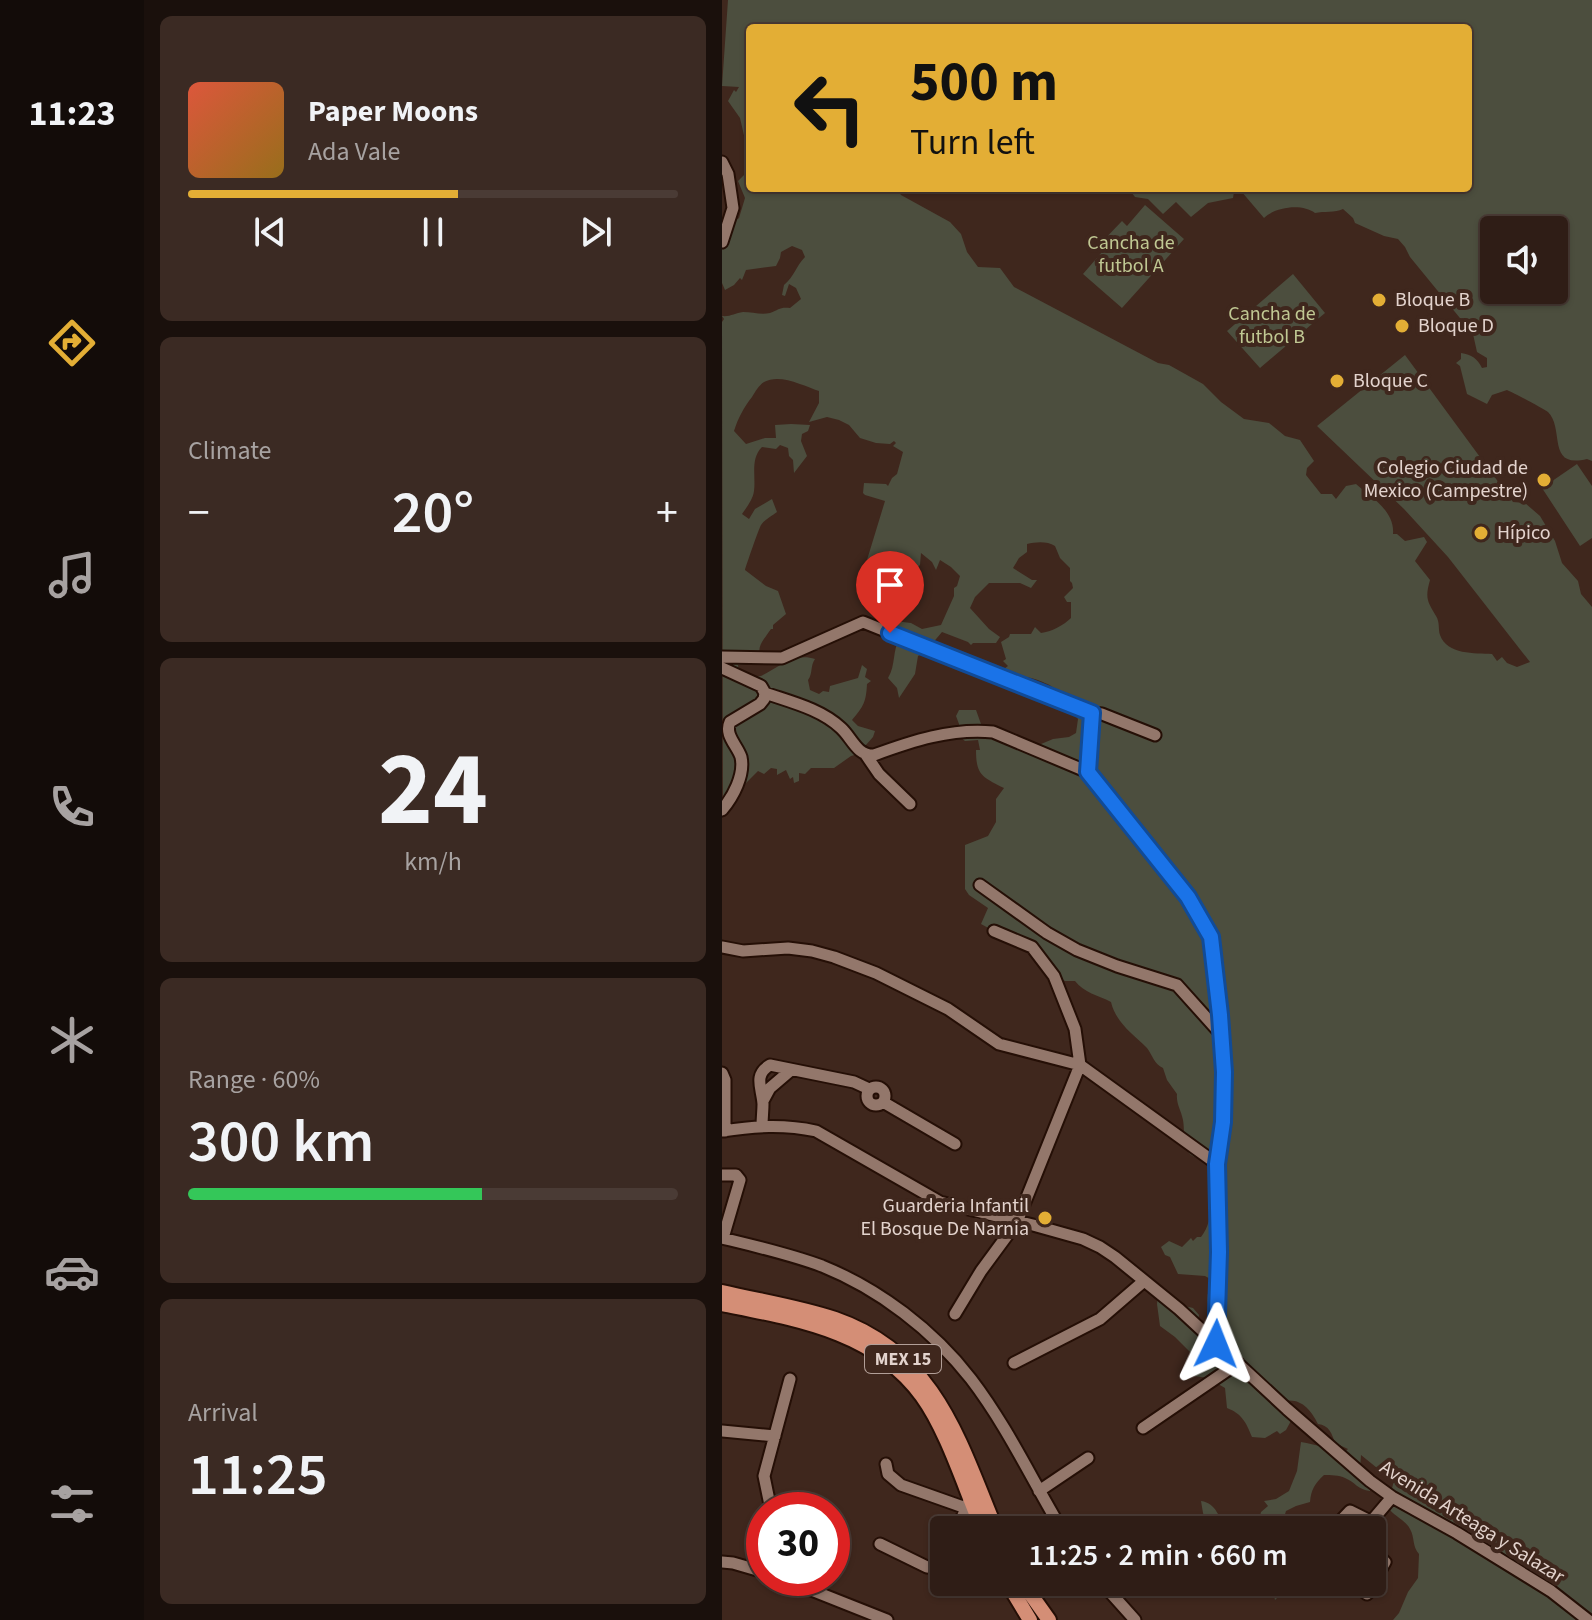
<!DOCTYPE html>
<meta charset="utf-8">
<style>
:root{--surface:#2f1d16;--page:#3b2a23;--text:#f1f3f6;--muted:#a7a2a1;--line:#4a3b35;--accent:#e3ae35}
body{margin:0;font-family:"Source Sans 3",sans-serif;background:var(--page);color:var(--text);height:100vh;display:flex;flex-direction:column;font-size:30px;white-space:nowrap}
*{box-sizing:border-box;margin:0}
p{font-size:26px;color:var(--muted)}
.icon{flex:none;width:44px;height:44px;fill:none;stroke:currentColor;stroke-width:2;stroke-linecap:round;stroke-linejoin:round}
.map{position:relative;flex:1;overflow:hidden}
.sheet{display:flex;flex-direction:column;gap:16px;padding:16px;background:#1a100c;width:578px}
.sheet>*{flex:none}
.top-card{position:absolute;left:24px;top:24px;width:726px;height:168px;border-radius:8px;box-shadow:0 2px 6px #0004,0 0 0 2px var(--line);background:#e3ae35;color:#111;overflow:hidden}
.buttons{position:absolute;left:758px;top:216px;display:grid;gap:16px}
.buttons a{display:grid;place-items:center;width:88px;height:88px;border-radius:8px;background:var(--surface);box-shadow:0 2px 6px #0004,0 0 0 2px var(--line);font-size:40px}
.speed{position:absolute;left:24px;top:1492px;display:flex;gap:16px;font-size:40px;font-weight:700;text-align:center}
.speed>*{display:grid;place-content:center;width:104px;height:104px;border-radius:50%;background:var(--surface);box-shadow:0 2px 6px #0004,0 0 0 2px var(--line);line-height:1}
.speed .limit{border:12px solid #d22;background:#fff;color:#111}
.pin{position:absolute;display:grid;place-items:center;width:68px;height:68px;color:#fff;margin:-82px -34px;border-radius:50% 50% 50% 0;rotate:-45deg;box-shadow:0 0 8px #0007}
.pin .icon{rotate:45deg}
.me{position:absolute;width:88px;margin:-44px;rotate:2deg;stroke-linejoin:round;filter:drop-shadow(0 0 6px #0008)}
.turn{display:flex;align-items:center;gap:28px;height:168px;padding:0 32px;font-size:36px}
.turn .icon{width:104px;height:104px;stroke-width:2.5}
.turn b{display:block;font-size:56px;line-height:68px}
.big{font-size:60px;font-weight:600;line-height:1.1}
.sheet .widget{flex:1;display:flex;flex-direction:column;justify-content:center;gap:12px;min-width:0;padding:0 28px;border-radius:12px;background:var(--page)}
.sheet .dial{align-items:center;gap:0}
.dial b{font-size:104px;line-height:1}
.song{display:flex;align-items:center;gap:24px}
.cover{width:96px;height:96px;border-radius:12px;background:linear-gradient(135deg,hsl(10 70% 55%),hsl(40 70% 35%))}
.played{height:8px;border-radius:4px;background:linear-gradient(90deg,var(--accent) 55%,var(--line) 55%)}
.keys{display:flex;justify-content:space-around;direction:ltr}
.heat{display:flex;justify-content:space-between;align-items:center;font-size:44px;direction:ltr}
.charge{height:12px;border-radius:6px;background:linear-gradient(90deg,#34c759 60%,var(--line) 0)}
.trip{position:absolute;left:208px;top:1516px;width:456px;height:80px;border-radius:8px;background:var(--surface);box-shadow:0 2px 6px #0004,0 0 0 2px var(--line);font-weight:600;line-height:80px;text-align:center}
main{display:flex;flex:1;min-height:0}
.tabs{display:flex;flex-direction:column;width:144px;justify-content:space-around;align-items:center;background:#130c09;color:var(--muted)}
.tabs .icon{width:56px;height:56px}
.tabs .on{color:var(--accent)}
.tabs b{font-size:36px;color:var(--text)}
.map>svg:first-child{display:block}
</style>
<main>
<nav class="tabs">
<b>11:23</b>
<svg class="icon on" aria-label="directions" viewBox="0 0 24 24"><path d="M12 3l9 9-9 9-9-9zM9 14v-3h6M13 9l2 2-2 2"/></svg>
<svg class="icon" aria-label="music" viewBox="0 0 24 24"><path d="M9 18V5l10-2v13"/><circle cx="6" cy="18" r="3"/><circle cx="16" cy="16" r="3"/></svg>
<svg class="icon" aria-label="phone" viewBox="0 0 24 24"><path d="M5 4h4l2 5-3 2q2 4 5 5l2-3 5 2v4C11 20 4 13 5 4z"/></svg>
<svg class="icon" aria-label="climate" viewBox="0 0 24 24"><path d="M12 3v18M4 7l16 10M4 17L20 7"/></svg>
<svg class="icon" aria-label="car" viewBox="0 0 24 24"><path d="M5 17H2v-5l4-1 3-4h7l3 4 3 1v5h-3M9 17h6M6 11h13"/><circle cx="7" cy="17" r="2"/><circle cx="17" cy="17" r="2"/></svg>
<svg class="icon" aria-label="filters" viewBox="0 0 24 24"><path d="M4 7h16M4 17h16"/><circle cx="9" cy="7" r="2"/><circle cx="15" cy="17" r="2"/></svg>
</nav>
<section class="sheet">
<div class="widget">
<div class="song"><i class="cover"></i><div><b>Paper Moons</b><p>Ada Vale</p></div></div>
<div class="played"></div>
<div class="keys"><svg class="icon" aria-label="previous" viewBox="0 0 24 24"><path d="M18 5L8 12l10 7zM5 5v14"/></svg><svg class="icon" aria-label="pause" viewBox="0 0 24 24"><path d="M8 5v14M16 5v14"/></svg><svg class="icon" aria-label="next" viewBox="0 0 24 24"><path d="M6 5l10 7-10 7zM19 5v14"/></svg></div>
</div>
<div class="widget"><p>Climate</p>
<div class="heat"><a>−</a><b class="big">20°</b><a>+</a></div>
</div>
<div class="widget dial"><b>24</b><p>km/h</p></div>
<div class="widget"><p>Range · 60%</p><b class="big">300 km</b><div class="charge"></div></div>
<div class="widget"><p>Arrival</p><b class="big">11:25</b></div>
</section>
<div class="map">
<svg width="870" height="1620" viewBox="0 0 870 1620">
<rect width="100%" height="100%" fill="#3f271d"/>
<path fill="#4c4e3e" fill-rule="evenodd" d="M6,0H870V461L865,459C824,469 843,429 826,412C821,408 792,393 785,390L770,395L765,404L745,394L738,366L734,363L739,359V353C750,355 755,358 760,368L765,367V358L755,352L751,334L688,257L683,247L676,239L662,236L633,223L631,218L621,209C613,213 602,211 593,213C580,203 553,207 542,218L519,191L512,192L511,198L486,203L469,217L454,202L441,214L426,199L413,197L406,188H746V28H28V150L24,144L18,118L6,101L12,90L14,92L17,87L0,86ZM772,230H832V290H772Z
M28,169V188H174L179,195L228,222L239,234L245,252L256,267L278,268L292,287L436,363L447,365L481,384L499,402L522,419L547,423L563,436L578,440L592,461L585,468L584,475L599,494H610L614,499L624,486L634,484C649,497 673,511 671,534H675L683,541L702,537L705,542L693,561L708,580C703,598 705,601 714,616C718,622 716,629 718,635C725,655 753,653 770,654L775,661L780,657L785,663L795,667L808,662L726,557L682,509L595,426L683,355L791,502L803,503L818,516L833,541L840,563L856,581L859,594L870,607V1620H671L677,1613L686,1592L696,1578L697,1554C690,1546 693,1538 688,1529C684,1521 674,1517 668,1510L671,1501L679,1494L669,1493L674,1471L660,1472L639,1455L638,1470L647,1475L648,1491C636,1490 633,1482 623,1478C617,1475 609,1475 602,1475C593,1483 589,1490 588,1502L574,1506L564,1511C557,1536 553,1530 530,1530L538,1516L539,1512L546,1506L542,1501L554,1499L567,1491L575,1471L579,1442C594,1444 607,1450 623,1452L626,1449L613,1443C610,1434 607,1425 596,1424C589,1410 579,1398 563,1401L570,1419L564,1430L558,1434L555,1431L543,1438L530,1437C524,1422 520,1414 505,1408L503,1388L486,1378L472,1376L473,1357L453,1337L438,1326L435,1304L436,1295L450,1303L471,1308L477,1315L475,1327L489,1333L494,1322C484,1306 483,1298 490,1280L483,1276L456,1274L448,1257L443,1255L439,1247L447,1241L460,1247L469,1238L471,1241L475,1237H479C495,1217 487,1186 485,1161C480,1159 471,1158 467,1153C460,1144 463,1130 461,1120C459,1110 454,1104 455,1094L445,1080L441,1068C432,1064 431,1056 425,1048C411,1034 394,1023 389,1002C376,995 362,993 353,981H343L337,978L301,945L274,936L269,938L270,930L259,924L266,908L247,895L243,889V845L266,836L274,822V799L282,788C260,777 254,775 254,750H258L256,740L243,741L238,737L237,724L234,716L237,710H254L259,724L280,737L312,747L331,739L347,737L354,733L356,719C352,713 346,712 342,706C336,697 343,703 338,694C334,686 313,678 304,677L300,681L292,676L288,680L276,673L286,666L281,661L284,659L279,642L287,637L288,634H309L313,627L319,633C329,632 342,625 349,618V602H345L342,597L351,588L350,583L348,581V568L338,558L333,546C325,541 314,542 305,544V552L297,558L291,568L310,580H315L309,588L298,583H267L253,597L248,608L267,629L278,637L274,643H251L249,645L246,642L220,632L203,652L196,656L193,674L177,698L175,688L166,678C174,665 170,650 178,638L173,621L189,623L200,629L219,625L232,596V588L235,586L238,576L229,567L218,560L214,570L210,562L199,553L198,565L192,570L191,578L200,581L193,592L173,600L161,596L138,602L137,591L141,573L163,501L143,495L141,493L142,483L164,484L166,486L170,478L175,474L181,452L171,446L174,443L172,441L168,444L154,443L138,438L127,425L117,420L105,417L87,422L97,403V391C82,386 58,373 42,382C37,385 33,392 30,397C22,407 16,418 12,431L24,444L43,438H54L53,425L69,424L88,425L86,431L80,434L79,441L85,456L72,473L71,460L67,456L66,448L58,445L54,449L40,447C28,459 34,476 32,491C31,499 25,507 20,514L27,519L33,509L50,499L55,512C50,516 42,520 39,525C37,528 24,566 23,570L44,586L56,591L64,614L51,625V629H49C41,641 33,647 40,661L36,663L16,665L17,672L26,678C30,677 35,677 39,676C56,668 72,652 93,659C88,666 91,673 86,680L88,690L97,694L101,691L107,692L108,686L136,678L140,665L145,669L143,677L149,681L145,684C144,702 142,706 130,720L136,726L153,731L151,737L136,754L129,756L112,768H89L83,774L77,773V781L72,783L71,777L68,779L64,770L55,775V769L49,768L42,774L36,771L1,806L0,322L2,319L0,316C8,317 13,313 21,312C30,312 39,315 48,313C57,310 57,307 68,308L79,299L74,288L67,284L63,296L60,295L62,285C72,277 74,266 83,257L80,250L70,246L59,252L58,258L54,266L24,270L20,280L18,278L12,285L3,290L0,283V227L7,225L17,218L23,198L16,181Z
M423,205L462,239L400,308L361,274L380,252L376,246L400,221L405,226Z
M571,274L603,313L538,368L505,331Z
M855,464L870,486V538L858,546L820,488Z
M479,1501C498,1504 495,1522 509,1530H491L486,1528L481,1513Z
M549,1582H571L575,1586L574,1595L562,1591L553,1600Z"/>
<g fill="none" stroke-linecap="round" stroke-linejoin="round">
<defs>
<path id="minor" d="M0,162L6,174L11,208L0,242
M0,657L60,658L141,622L333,699L370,713L380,714L433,735
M0,668L39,686L43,693L42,699L38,704L8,722C2,735 15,745 19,757C23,775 11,797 0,810
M43,693C69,702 99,709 119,728C130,738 135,756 152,755C190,741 229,728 271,732L366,772
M370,713L366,772L466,897L489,937L498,1015L502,1072L501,1122L495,1164L497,1252L494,1344
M144,755L157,774L188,804
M258,885L325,933L355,950L395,966L455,985L499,1034
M0,947L21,951L66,948L90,951L112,957L154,973L226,1009L277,1044L358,1065L495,1164
M0,1073L3,1080V1131
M145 1096a9 9 0 1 1 18 0a9 9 0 1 1-18 0Z
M41,1101L48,1088L69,1070
M161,1102L233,1144
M40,1126C40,1118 41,1111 41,1104C40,1088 31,1075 48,1065L132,1082L147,1089
M0,1131C32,1126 62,1124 94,1131L218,1202L311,1225L361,1239L378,1247L393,1257L457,1309L565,1409L648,1481L670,1497L735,1533L829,1591L866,1620
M0,1175H14L18,1180L1,1238
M0,1238C33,1246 68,1254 100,1266C157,1289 211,1330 249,1379C285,1426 310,1480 340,1530
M233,1314L259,1271L295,1222L358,1065L353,1029L332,976L310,947L272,931
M292,1363L378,1319L422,1281
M421,1428L516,1363
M0,1431L53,1436
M164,1464L166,1474L179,1485L244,1508
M317,1491L366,1458
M49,1510L42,1476L68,1379
M235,1530L246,1503
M610,1530L628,1511L648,1521
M642,1530L670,1497
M158,1544L205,1567L214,1568L222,1561
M0,1562L11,1563L42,1572
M30,1568L42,1545
M59,1578L165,1620
M379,1582L413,1620
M629,1582L645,1594L663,1562L650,1550"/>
<path id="major" d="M0,1292C38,1301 77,1307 113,1319C214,1354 237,1441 274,1530
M0,1304C74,1319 153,1331 200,1396C226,1432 243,1489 261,1530
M285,1582L308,1620
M300,1582L327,1620"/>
</defs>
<use href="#minor" stroke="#250f06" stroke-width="15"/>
<use href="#major" stroke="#250f06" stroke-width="18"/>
<use href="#minor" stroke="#93776b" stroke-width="11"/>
<use href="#major" stroke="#d48e76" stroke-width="14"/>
</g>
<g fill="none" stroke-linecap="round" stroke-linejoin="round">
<defs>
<path id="route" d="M168,633L370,713L366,772L466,897L489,937L498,1015L502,1072L501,1122L495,1164L497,1252L494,1344"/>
</defs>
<use href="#route" stroke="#114b97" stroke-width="20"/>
<use href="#route" stroke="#1a73e8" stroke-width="14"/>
</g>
<g fill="#e3ae35" stroke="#3f271d" stroke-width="3">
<circle cx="657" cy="300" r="8"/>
<circle cx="680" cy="326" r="8"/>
<circle cx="615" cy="381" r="8"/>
<circle cx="822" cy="480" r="8"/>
<circle cx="759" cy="533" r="8"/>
<circle cx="323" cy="1218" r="8"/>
</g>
<g text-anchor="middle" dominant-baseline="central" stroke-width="8" stroke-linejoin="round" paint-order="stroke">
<rect fill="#3f271d" stroke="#b29f98" stroke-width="2" x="143" y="1345" width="76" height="28" rx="6"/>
<g font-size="18" font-weight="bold" fill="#e3d3cd">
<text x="181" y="1359">MEX 15</text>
</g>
<g font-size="20" fill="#c0c893" stroke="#3f271d">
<text x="409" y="243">Cancha de<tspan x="409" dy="23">futbol A</tspan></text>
<text x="550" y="314">Cancha de<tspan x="550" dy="23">futbol B</tspan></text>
</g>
<g font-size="20" fill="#e3d3cd" stroke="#3f271d" text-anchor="start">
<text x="673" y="300">Bloque B</text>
<text x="696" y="326">Bloque D</text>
<text x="631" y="381">Bloque C</text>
<text x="806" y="468" text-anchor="end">Colegio Ciudad de<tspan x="806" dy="23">Mexico (Campestre)</tspan></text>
<text x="775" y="533">Hípico</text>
<text x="307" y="1206" text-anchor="end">Guarderia Infantil<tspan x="307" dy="23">El Bosque De Narnia</tspan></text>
</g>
<g font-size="20" fill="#e3d3cd" stroke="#3f271d">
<text transform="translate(750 1522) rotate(32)">Avenida Arteaga y Salazar</text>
</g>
</g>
</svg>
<div class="buttons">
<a><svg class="icon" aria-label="sound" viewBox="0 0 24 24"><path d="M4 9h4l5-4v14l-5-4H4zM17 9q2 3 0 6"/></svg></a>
</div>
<div class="speed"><div class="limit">30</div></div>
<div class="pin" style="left:168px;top:633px;background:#d93025"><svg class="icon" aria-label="arrive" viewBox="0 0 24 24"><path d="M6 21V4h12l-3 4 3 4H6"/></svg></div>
<svg class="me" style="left:494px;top:1344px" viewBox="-20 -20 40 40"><path d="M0-17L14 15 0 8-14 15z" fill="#1a73e8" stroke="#fff" stroke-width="4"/></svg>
<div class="trip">11:25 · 2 min · 660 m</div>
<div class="top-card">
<div class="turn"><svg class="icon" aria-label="left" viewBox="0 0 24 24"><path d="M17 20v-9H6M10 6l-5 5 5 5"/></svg><div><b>500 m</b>Turn left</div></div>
</div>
</div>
</main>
